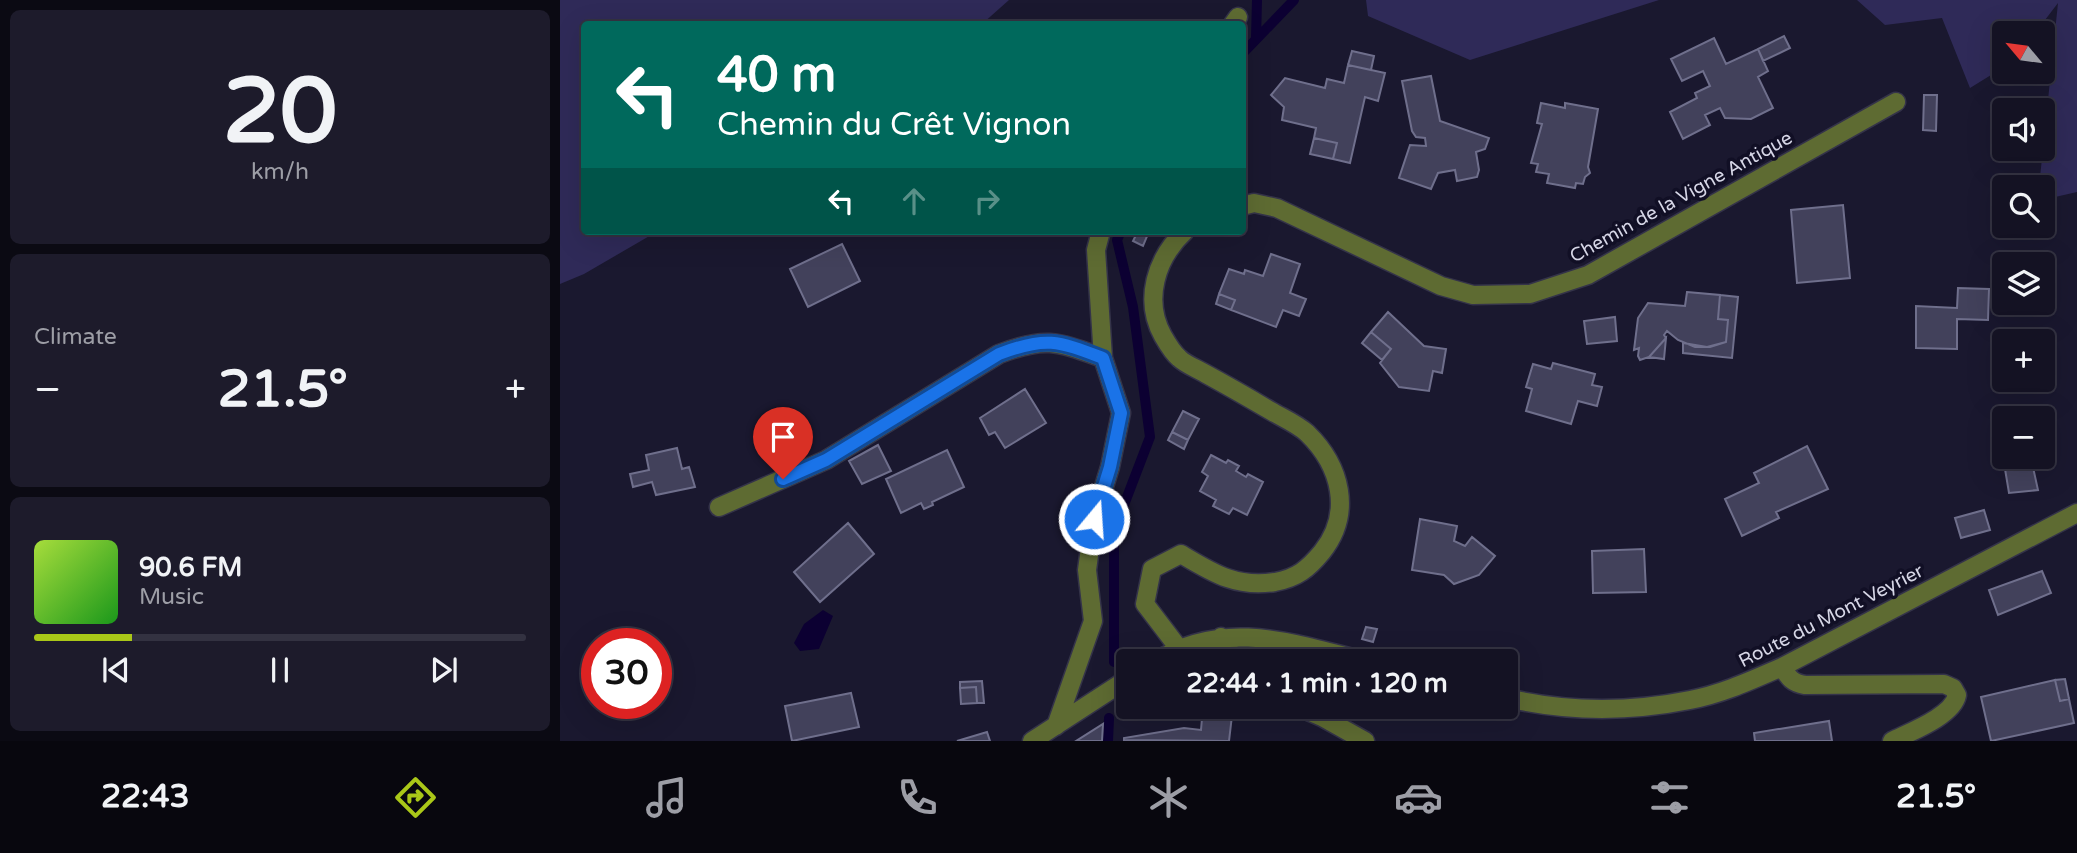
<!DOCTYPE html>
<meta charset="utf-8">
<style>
:root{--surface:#141223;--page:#1d1b2b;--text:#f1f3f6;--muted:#9d9ea6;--line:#333241;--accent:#aac718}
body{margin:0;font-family:"Varela Round",sans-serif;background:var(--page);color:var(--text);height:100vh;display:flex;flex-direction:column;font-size:26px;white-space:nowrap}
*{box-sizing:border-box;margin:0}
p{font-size:23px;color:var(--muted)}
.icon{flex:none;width:38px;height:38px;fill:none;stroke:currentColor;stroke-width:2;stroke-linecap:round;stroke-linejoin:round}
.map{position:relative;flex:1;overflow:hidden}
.panel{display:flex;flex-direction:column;gap:10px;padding:10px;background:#0b0a13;width:560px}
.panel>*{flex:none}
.top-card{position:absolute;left:21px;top:21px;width:665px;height:214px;border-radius:7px;box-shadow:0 7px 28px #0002,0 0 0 2px var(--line);background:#00695c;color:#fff;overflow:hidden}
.needle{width:46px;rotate:299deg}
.buttons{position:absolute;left:1432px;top:21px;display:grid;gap:14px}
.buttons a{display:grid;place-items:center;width:63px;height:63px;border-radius:7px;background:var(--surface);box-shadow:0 7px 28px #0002,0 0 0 2px var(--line);font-size:35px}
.speed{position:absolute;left:21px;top:628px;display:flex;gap:14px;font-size:35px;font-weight:700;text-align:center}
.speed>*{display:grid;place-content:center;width:91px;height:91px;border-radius:50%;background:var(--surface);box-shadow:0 7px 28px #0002,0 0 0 2px var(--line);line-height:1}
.speed .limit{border:10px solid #d22;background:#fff;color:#111}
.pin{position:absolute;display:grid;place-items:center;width:60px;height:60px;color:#fff;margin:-72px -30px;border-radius:50% 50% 50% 0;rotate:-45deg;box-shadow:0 0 7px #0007}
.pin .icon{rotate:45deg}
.me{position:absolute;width:77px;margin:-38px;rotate:18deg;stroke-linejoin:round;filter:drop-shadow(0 0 5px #0008)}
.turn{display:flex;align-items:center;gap:24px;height:147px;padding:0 21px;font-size:32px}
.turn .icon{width:91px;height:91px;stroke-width:2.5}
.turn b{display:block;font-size:49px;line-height:60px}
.lanes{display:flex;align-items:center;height:66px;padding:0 21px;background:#0003;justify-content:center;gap:35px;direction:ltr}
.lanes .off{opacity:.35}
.big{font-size:52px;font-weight:800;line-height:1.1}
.panel .tile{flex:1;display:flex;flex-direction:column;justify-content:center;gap:10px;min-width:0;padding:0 24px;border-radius:10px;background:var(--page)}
.panel .dial{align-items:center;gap:0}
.dial b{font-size:91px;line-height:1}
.song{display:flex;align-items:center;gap:21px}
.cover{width:84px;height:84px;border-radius:10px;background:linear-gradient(135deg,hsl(80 70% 55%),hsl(120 70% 35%))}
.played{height:7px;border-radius:4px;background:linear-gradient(90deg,var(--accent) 20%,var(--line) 20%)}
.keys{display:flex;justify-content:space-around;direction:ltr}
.heat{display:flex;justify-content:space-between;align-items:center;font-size:38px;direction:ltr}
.trip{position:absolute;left:556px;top:649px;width:402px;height:70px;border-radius:7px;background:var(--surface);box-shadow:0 7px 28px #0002,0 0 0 2px var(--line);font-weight:800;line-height:70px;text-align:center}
.dock{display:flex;height:112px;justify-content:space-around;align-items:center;background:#08070e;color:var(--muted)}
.dock .icon{width:49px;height:49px}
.dock .active{color:var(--accent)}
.dock b{font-size:32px;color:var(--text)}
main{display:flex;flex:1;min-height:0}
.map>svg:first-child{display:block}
</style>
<main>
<section class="panel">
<div class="tile dial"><b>20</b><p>km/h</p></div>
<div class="tile"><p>Climate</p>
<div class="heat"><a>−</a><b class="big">21.5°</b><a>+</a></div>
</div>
<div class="tile">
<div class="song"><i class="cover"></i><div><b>90.6 FM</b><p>Music</p></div></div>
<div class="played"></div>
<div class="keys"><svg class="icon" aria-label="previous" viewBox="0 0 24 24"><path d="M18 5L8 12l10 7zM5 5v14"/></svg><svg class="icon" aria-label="pause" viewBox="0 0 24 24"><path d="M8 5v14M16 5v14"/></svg><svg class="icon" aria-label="next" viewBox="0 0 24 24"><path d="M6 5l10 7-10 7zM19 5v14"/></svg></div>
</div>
</section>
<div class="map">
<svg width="1517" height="741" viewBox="0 0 1517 741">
<rect width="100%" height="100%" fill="#1a182f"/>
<path fill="#2f2a58" d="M0,0H449L422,24H24V231H98L24,274L0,284Z
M806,0H1099L910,60L808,16Z
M1297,0H1517V192L1482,200V187H1479L1498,3L1475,33H1444V67L1410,88L1382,18L1325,25Z"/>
<path fill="#0c0032" d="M263,610L273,616L259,649L240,651L234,643L244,624Z"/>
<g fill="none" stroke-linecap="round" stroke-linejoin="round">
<path stroke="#0c0032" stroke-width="10" d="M696,39L697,0
M682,54L734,0
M554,662V531L590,437L573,307L557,240L561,231
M548,741L549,718"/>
</g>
<path fill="#42415b" stroke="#6f6f8c" stroke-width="2" d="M1224,36L1230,48L1203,61L1198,49Z
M1154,38L1166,64L1198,49L1208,71L1198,77L1213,108L1191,119L1165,118L1160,108L1145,115L1150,125L1123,139L1110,112L1137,98L1135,93L1150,86L1143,71L1122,81L1111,59Z
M792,51L814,56L811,70L788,65Z
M788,65L825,73L818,101L805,97L790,163L773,159L777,143L754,138L756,128L722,120L724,107L711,95L725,78L765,88L767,79L784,83Z
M871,76L880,121L929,138L925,149L916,152L919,170L917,177L897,181L895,170L878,173L871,189L839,178L850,145L866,146L865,138L856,137L852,131L842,81Z
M1364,95H1377L1376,131L1363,130Z
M981,103L1005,108V103L1038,109L1028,167L1030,173L1025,177L1023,184L1016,183L1015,188L987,183L989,174L976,172L978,164L971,163L982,124L977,123Z
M754,138L777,143L773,159L750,154Z
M1283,205L1290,278L1237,283L1231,210Z
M578,231L588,234L583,246L573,241Z
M282,244L300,281L248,307L230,269Z
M711,254L740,264L730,293L746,299L739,316L723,310L716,327L671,310L675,300L659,294L669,269L684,274L685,270L703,276Z
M1398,288L1429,289L1428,320L1397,319V349L1356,348V306L1397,308Z
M1127,292L1160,295L1158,319L1168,320L1166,342L1150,347H1135L1118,340L1107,331L1104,335L1106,338L1089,357L1080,360L1078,356L1079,348L1074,350L1078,318L1088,303L1125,306Z
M659,294L675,300L671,310L656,304Z
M1160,295L1178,297L1172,358L1123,353V343L1147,347L1166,342L1168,320L1158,319Z
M828,312L864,346L886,349L882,373L873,371L869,391L839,387L820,363L831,349L811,332Z
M1055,317L1057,341L1027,344L1024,321Z
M811,332L831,349L822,360L802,343Z
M1106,338L1104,359L1089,357Z
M993,363L1035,374L1032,385L1042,387L1037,406L1018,401L1011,424L966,411L972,389L966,387L973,364L991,369Z
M465,389L486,423L445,448L435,432L429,435L420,418Z
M623,411L639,419L628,440L612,432Z
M612,432L628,440L624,449L608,440Z
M318,445L331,471L302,484L289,461Z
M1247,446L1268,489L1216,512L1219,518L1182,536L1165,499L1199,483L1194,473Z
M117,448L122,469L129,467L135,487L96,495L92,482L73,487L70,474L89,470L86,455Z
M387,450L404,487L372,502L373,505L364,509L361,503L341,513L326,479Z
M651,455L666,463L668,460L679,466L676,471L686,477L688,474L703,482L687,515L673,508L669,514L653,506L656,500L640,491L648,476L642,472Z
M1471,458L1478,490L1449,493L1444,463Z
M1424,510L1430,530L1401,538L1395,518Z
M860,519L897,526L894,541L905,546L912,537L935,556L919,575L894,584L884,575L852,570Z
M288,523L314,554L260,602L234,572Z
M1084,549L1086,592L1033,593L1032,551Z
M1482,571L1491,593L1438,615L1429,590Z
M806,627L817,629L813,642L802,639Z
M1505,679L1509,699L1500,701L1495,680Z
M1495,680L1500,701L1509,699L1514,723L1431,741L1421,697Z
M422,681L424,703H417L416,687L400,688V682Z
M416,687L417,703L401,704L400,688Z
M291,693L299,727L232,741L225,706Z
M643,707H673L669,741L564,740V738L624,728L641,730Z
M784,707H803L800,715Z
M1269,721L1272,741H1195L1194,733Z
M543,724L542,741H516Z
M427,732L430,741H397Z"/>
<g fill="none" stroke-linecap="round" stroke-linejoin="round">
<defs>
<path id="minor" d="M673,24L678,17
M682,206L694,203L717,208L881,286L913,295L970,294L1028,275L1336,102
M541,231L536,250L543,358
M159,507L266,460L439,354C486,336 498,342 543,358L561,413L550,467L534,519L527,570L533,621L496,726
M661,637L676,662
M620,650L585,604L592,569L621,554C653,573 676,588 715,582C737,578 748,569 762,552C793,513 781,466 747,433C737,424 723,418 711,411C689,398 668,386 646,374C638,369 626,365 619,358C613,353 607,343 603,336C583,300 596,258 625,231
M595,662C664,617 736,644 808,662
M1222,667C1229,678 1232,683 1245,685L1384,684L1393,688L1397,695C1393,716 1350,732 1332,741
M947,698C1007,712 1070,712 1130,700C1162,694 1192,680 1222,667L1517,513
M739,707L762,717L805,741
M472,741L569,678"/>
</defs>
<use href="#minor" stroke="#343349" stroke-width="21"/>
<use href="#minor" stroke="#5e6b32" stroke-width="18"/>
</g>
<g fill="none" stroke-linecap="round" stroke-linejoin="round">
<defs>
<path id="route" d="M223,479L266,460L439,354C486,336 498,341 543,358L561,413L550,467L534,519"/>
</defs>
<use href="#route" stroke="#114b97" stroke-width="18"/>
<use href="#route" stroke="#1a73e8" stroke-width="12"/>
</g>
<g text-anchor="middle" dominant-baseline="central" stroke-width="7" stroke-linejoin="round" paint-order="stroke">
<g font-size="19" fill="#d6d6e6" stroke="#110f25">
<text transform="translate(1121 197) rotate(-29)">Chemin de la Vigne Antique</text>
<text transform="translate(1271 616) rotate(-27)">Route du Mont Veyrier</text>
</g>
</g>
</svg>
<div class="buttons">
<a><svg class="needle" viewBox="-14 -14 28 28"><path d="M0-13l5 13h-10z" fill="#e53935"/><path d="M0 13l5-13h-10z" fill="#9d9ea6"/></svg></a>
<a><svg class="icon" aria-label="sound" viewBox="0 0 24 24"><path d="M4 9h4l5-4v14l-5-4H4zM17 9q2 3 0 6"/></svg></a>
<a><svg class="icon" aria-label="search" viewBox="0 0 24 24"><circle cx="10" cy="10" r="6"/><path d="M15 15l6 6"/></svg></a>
<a><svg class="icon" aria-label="layers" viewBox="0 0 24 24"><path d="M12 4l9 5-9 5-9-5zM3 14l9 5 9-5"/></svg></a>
<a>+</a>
<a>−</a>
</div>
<div class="speed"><div class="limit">30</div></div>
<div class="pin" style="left:223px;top:479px;background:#d93025"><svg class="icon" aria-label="arrive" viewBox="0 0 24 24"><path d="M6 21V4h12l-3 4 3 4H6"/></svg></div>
<svg class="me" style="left:534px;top:519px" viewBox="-20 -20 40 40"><circle r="17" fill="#1a73e8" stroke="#fff" stroke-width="3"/><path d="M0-11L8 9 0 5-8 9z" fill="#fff"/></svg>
<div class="trip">22:44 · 1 min · 120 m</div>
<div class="top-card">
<div class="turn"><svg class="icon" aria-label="left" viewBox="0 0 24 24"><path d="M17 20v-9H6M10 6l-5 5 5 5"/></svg><div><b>40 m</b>Chemin du Crêt Vignon</div></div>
<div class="lanes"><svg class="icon" aria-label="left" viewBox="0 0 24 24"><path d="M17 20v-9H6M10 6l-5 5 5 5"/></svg><svg class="icon off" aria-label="ahead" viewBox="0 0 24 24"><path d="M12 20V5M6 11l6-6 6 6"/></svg><svg class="icon off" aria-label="right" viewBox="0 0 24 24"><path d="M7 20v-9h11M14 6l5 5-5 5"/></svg></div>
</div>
</div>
</main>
<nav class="dock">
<b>22:43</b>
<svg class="icon active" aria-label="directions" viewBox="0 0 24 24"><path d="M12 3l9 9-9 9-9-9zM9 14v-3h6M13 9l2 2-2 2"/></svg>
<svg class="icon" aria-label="music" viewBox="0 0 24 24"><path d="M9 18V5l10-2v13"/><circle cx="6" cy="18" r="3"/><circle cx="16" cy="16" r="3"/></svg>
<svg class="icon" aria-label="phone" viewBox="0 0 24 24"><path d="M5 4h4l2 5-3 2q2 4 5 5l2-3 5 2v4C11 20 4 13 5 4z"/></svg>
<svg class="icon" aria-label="climate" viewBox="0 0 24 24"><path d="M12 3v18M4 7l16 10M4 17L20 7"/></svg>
<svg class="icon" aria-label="car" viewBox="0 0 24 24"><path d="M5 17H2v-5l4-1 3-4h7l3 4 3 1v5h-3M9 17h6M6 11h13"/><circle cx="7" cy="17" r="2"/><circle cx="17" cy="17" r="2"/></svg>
<svg class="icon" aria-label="filters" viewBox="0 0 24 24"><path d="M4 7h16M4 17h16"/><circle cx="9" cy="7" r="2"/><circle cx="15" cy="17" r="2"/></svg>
<b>21.5°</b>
</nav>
